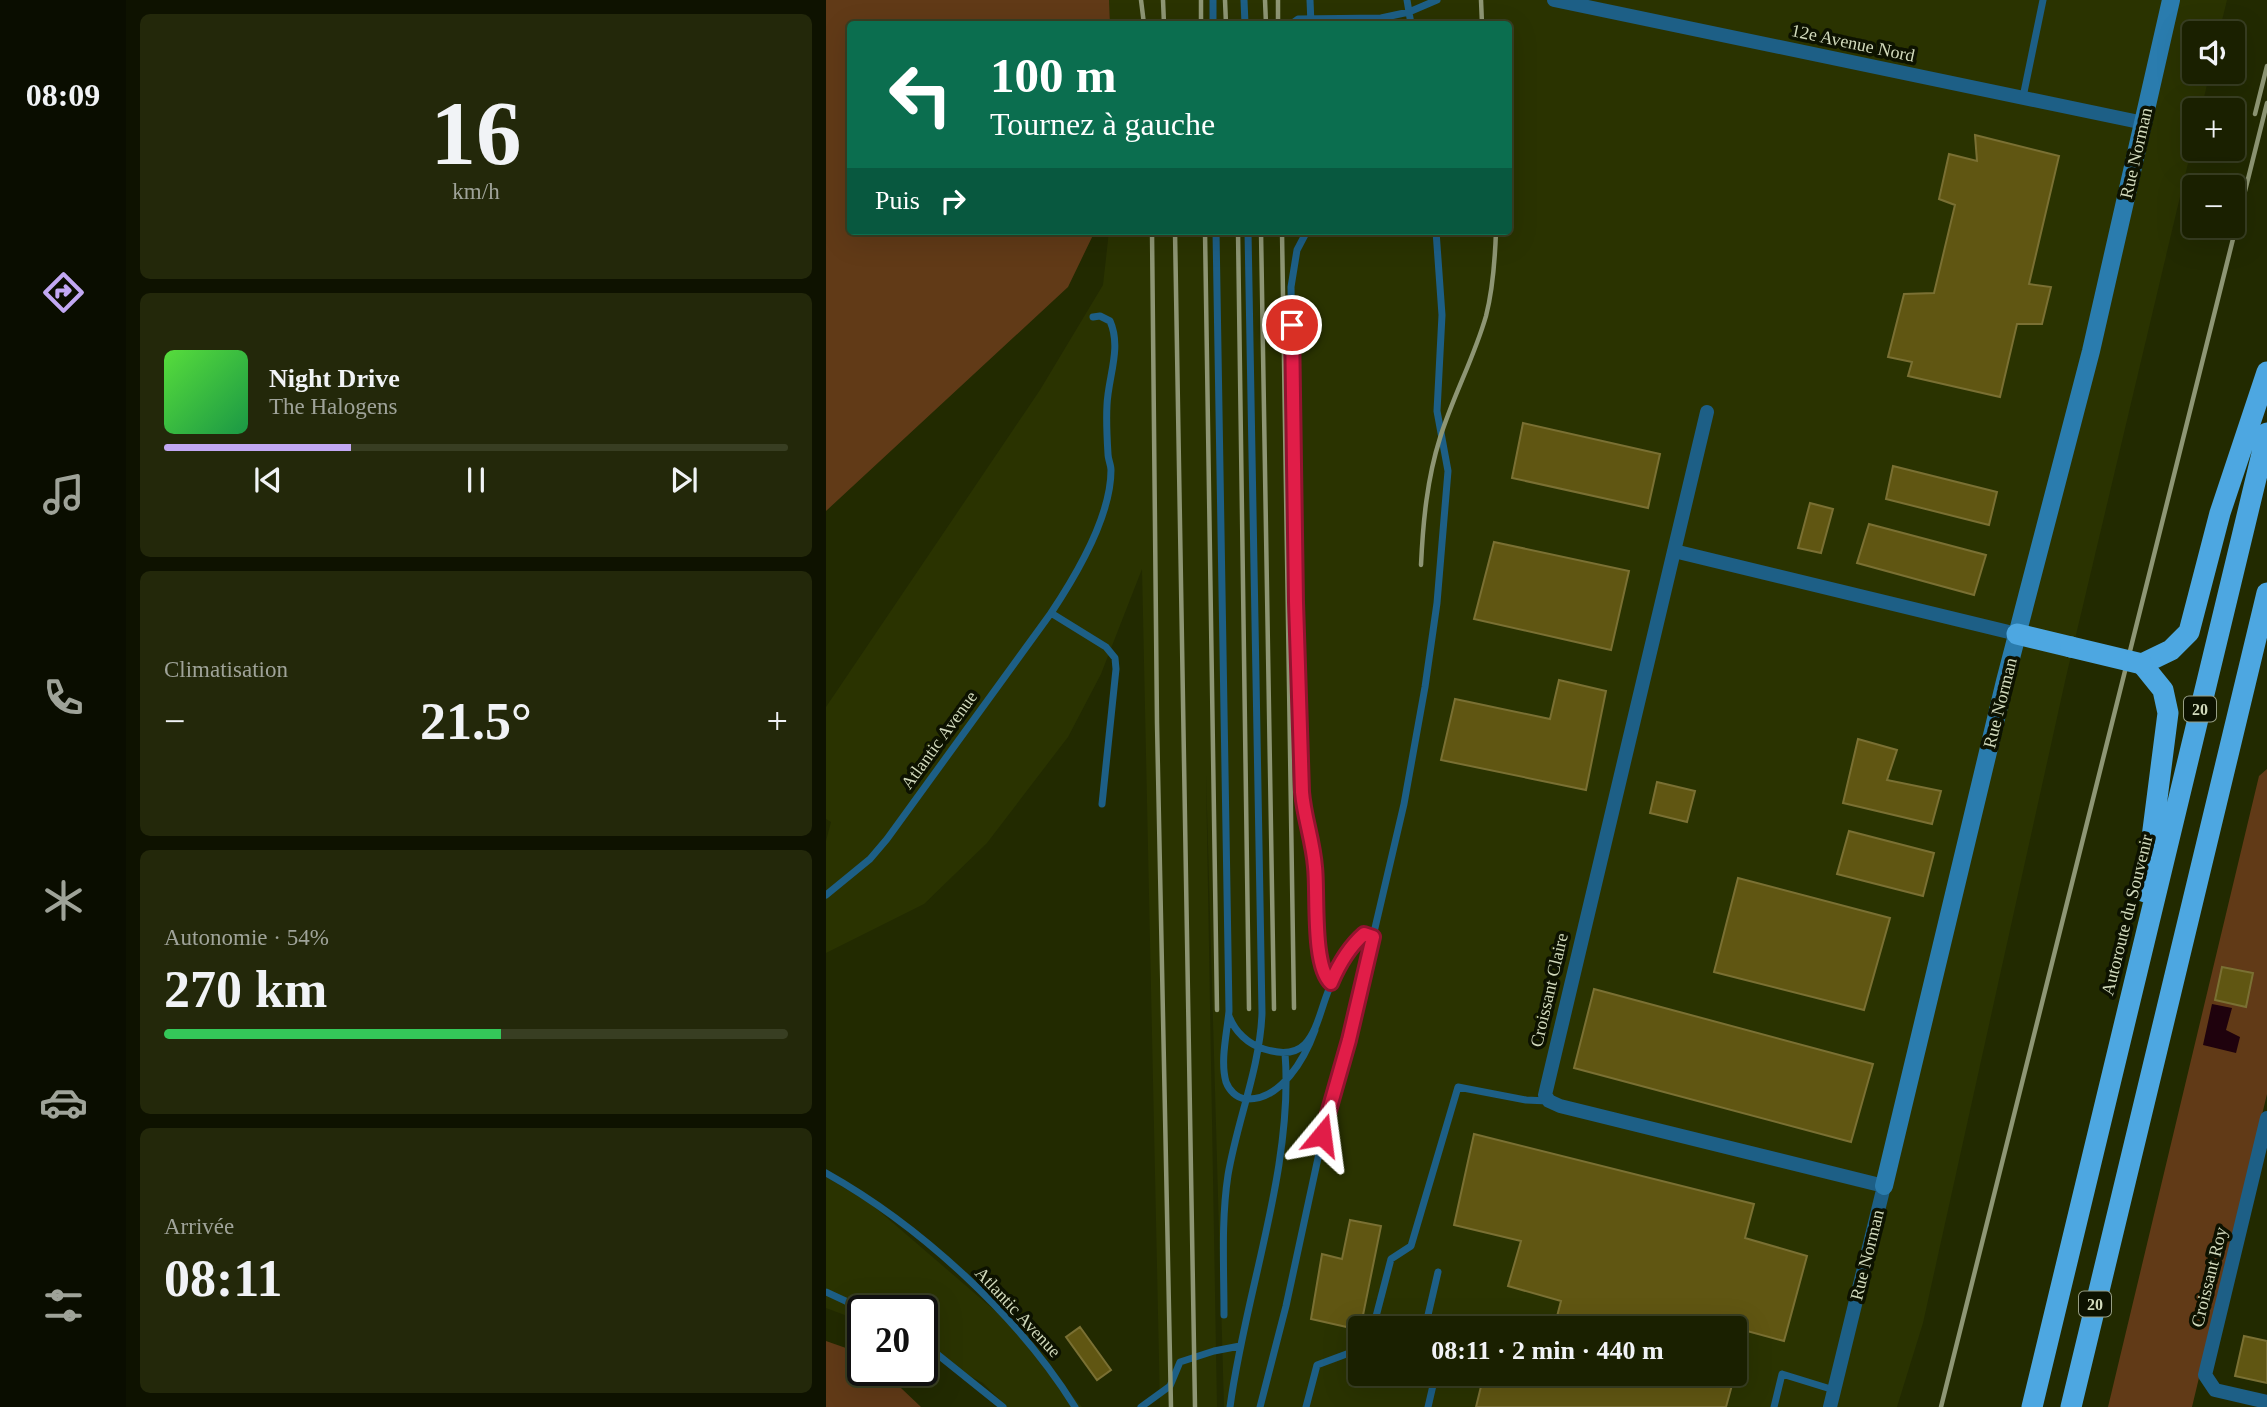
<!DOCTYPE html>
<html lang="fr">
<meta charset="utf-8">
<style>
:root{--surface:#1a2000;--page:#23280a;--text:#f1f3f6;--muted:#9fa399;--line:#383e22;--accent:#c2a8f3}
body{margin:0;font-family:"Times New Roman",serif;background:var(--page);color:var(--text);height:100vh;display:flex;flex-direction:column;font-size:26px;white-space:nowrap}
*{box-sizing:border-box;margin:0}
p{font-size:23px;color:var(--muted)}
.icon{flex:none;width:38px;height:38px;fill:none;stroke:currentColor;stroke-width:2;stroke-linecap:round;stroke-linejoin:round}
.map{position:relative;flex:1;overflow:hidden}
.panel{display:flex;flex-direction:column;gap:14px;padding:14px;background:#0e1200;width:700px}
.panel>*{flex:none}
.guide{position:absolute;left:21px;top:21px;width:665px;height:214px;border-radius:7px;box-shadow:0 7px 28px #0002,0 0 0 2px var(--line);background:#0b6e4f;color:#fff;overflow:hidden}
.fabs{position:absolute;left:1356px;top:21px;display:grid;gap:14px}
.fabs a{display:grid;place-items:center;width:63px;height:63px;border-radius:7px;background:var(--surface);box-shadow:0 7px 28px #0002,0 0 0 2px var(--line);font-size:35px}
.speed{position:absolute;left:21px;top:1295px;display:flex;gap:14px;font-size:35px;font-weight:700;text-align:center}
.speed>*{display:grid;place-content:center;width:91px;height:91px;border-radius:50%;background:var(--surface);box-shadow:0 7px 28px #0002,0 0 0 2px var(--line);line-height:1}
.speed .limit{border:4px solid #111;border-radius:10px;background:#fff;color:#111}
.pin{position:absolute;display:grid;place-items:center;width:60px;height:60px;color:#fff;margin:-30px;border:4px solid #fff;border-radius:50%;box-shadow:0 2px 7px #0007}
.me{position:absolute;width:77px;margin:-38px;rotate:16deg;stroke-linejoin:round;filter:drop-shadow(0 0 5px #0008)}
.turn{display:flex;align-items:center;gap:24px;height:147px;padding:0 28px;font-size:32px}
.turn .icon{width:91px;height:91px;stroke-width:2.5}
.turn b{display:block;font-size:49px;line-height:60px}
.then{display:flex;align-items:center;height:66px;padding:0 28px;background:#0003;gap:14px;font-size:26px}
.big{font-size:52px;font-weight:600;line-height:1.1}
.panel .widget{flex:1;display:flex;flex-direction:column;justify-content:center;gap:10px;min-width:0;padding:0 24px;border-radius:10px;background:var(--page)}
.panel .dial{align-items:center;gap:0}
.dial b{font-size:91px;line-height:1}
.song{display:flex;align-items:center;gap:21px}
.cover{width:84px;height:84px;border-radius:10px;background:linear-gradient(135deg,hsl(110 70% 55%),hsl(140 70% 35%))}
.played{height:7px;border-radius:4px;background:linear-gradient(90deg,var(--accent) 30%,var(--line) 30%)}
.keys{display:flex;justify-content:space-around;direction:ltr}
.heat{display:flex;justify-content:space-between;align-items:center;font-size:38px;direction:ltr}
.charge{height:10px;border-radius:5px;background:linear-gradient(90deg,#34c759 54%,var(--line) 0)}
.trip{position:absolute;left:522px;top:1316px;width:399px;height:70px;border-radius:7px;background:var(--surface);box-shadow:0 7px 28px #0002,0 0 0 2px var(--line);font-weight:600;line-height:70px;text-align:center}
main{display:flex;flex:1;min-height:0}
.tabs{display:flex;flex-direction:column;width:126px;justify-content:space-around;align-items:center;background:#0a0d00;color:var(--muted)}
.tabs .icon{width:49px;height:49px}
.tabs .selected{color:var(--accent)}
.tabs b{font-size:32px;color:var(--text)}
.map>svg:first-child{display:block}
</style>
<main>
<nav class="tabs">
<b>08:09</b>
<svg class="icon selected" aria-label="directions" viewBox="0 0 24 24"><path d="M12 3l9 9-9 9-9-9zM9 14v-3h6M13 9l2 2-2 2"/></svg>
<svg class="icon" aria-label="music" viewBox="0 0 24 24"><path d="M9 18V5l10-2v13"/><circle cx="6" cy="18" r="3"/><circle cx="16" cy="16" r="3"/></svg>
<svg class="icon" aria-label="phone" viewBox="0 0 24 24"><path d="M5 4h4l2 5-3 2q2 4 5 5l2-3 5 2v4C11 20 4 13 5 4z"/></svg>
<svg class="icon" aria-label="climate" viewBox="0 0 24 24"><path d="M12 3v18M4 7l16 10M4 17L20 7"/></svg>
<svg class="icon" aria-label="car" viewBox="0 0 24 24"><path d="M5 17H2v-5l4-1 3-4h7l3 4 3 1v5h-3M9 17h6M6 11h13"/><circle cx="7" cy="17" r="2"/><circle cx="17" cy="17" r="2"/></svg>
<svg class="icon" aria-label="filters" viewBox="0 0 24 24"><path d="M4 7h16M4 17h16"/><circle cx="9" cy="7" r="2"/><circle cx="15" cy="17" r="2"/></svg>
</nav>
<section class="panel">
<div class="widget dial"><b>16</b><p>km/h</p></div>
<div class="widget">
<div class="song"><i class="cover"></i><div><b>Night Drive</b><p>The Halogens</p></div></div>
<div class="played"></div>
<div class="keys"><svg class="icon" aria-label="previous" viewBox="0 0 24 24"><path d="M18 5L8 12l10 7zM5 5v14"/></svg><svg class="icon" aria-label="pause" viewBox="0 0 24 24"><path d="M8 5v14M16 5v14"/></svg><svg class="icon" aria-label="next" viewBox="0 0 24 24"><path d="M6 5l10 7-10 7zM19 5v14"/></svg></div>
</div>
<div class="widget"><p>Climatisation</p>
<div class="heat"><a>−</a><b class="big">21.5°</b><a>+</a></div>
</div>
<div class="widget"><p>Autonomie · 54%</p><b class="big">270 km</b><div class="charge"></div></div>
<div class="widget"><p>Arrivée</p><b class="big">08:11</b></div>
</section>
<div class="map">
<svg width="1441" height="1407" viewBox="0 0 1441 1407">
<rect width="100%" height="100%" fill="#222a00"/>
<path fill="#2a3300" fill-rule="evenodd" d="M283,0H1401L1393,33H1368V72H1384L1375,110H1368V138L1240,677L1097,1323L1071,1407H398L380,774L391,1407H334L316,569L275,674L242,737L161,843L98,904L0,953V841L5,822L0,819V707L214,390L277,285L283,231H682V24H284ZM534,1328H908V1374H534Z
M0,1177L45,1204L189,1328L256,1407H181L157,1383L96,1351V1311H37V1322L0,1308Z"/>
<path fill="#613a17" d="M0,0H283L284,24H24V231H269L242,287L0,511Z
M1441,769V1094L1366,1407H1282L1433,776Z
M0,1341L37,1354V1370H56L95,1407H0Z"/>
<path fill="#1f020d" d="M1386,1004L1406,1008L1400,1030L1414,1037L1410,1053L1377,1045Z"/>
<path fill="#605612" stroke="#7a7033" stroke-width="2" d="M1149,135L1233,156L1203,284L1225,287L1216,324H1191L1174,397L1082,376L1086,362L1062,357L1078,294L1108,293L1129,205L1113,199L1123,154L1151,161Z
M697,423L834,454L822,508L686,478Z
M1067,466L1171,492L1163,525L1060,499Z
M984,503L1007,509L995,553L972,548Z
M1043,524L1160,555L1148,595L1031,563Z
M668,542L803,571L785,650L648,619Z
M733,680L780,691L760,790L615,760L629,699L724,719Z
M1032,739L1071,750L1061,780L1115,791L1106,824L1017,803Z
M831,782L869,791L861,822L824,813Z
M1023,831L1108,853L1097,896L1011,874Z
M912,878L1064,918L1038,1010L888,972Z
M1396,967L1427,973L1420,1007L1389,1000Z
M768,989L1047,1064L1025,1142L748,1068Z
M648,1134L928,1204L919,1238L981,1256L958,1341L899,1325L898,1328H728L735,1301L682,1286L695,1241L628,1225Z
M524,1220L555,1226L534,1330L485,1319L496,1254L516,1259Z
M254,1327L285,1370L271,1380L240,1337Z
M1418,1336L1441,1341V1383L1409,1376Z
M658,1374H909L900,1407H650Z"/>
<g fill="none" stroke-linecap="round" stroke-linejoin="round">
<path stroke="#1d5f86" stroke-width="7" d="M387,0V24
M418,0L419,24
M484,0L485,24
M581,0L585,24
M465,24L472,19L555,18L583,12L611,0
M1197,97L1217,0
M390,231L403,1011C401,1033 394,1061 400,1082C403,1090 410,1098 420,1099C455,1101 479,1058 489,1030
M481,231L471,250L465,287L474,764C475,782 475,800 479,818C482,835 488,850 489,866C492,892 486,966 505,983
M225,613C251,574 285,517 285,470C285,465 282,459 282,454C281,438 280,422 281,405C282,377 296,348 284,321L274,316L267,317
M0,895L44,859L61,839L225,613L280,647L289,658L290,669L276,804
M403,1016C409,1032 422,1044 438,1049C488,1065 489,1023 503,989C511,968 521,949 538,934L547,937
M0,1173C93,1225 193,1316 249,1407
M0,1292L41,1311
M398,1315C398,1268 395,1221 402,1175C411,1121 434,1068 436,1013L422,231
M547,1328L565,1259L585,1246L632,1087L700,1100L722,1101
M599,1328L612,1272
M96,1342L177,1407
M315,1407L344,1386L354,1362L388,1351L414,1346
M404,1407C419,1293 468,1167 459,1053
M434,1407L460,1306L497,1135L523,1039L578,804L599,687L611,603L622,471L611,411L616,315L610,231
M480,1407L491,1365L534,1349
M602,1407L608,1381L605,1374
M948,1407L956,1374L1008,1390"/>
<path stroke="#1d5f86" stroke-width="14" d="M728,0L1318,123
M881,412L719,1095L723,1101L734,1106L1058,1186L1004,1407
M848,551L1191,634
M1441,1118L1379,1375L1389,1390L1441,1402"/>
<path stroke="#2a7cae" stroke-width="18" d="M1058,1186L1179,681L1265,351L1345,0"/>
<path stroke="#4da7e1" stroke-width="21" d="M1191,634L1245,647
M1319,892L1342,713L1337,690L1316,664L1345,650L1363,632L1394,513L1441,372
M1206,1407L1441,433
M1245,1407L1441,593"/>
<path stroke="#8e9674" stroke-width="4.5" d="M315,0L318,24
M337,0L338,24
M375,0V24
M399,0L400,24
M439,0L440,24
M452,0V24
M655,0L656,24
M1429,114L1441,66
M326,231L331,723L345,1407
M349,231L369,1407
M379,231L391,1010
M412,231L423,1009
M435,231L448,1009
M456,231L468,1008
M595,565C597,522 601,479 614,438C627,396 648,358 660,316C667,289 669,260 670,231
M1115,1407L1441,103"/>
<path stroke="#4da7e1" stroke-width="21" d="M1245,647L1316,664"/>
</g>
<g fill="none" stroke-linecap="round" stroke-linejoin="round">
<defs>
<path id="route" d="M466,325L470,602L476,792C478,817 487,841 489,867C492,893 486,966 505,983C513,964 522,948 538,934L547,937L523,1040L496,1135"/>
</defs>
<use href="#route" stroke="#92132f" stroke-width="18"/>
<use href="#route" stroke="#e11d48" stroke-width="12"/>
</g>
<g text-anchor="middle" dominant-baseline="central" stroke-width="7" stroke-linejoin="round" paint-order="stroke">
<g fill="#0d1200" stroke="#979e84" stroke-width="2">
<rect x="1358" y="696.5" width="32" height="25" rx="5"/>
<rect x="1253" y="1291.5" width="32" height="25" rx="5"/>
</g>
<g font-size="16" font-weight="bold" fill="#d2dabc">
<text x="1374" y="709">20</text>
<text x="1269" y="1304">20</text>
</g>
<g font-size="18" fill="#d2dabc" stroke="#0d1200">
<text transform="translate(1027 43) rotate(12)">12e Avenue Nord</text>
<text transform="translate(1310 153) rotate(-77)">Rue Norman</text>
<text transform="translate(1174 703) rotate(-76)">Rue Norman</text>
<text transform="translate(113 740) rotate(-54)">Atlantic Avenue</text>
<text transform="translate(1301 915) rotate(-76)">Autoroute du Souvenir</text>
<text transform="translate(723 990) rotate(-77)">Croissant Claire</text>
<text transform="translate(1041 1255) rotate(-76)">Rue Norman</text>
<text transform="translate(1383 1277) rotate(-76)">Croissant Roy</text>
<text transform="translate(192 1312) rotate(47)">Atlantic Avenue</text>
</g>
</g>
</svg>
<div class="fabs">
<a><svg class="icon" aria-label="sound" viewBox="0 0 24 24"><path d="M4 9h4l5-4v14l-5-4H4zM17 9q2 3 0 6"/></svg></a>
<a>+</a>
<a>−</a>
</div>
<div class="speed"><div class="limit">20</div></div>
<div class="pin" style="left:466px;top:325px;background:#d93025"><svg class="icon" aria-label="arrive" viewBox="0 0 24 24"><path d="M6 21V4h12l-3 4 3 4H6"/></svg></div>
<svg class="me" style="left:496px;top:1135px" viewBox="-20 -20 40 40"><path d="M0-17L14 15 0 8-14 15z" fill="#e11d48" stroke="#fff" stroke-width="4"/></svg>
<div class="trip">08:11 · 2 min · 440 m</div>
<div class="guide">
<div class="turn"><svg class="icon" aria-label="left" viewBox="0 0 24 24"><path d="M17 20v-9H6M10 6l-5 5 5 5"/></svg><div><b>100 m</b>Tournez à gauche</div></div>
<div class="then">Puis<svg class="icon" aria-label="right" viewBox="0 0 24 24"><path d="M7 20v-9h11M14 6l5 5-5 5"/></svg></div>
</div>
</div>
</main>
